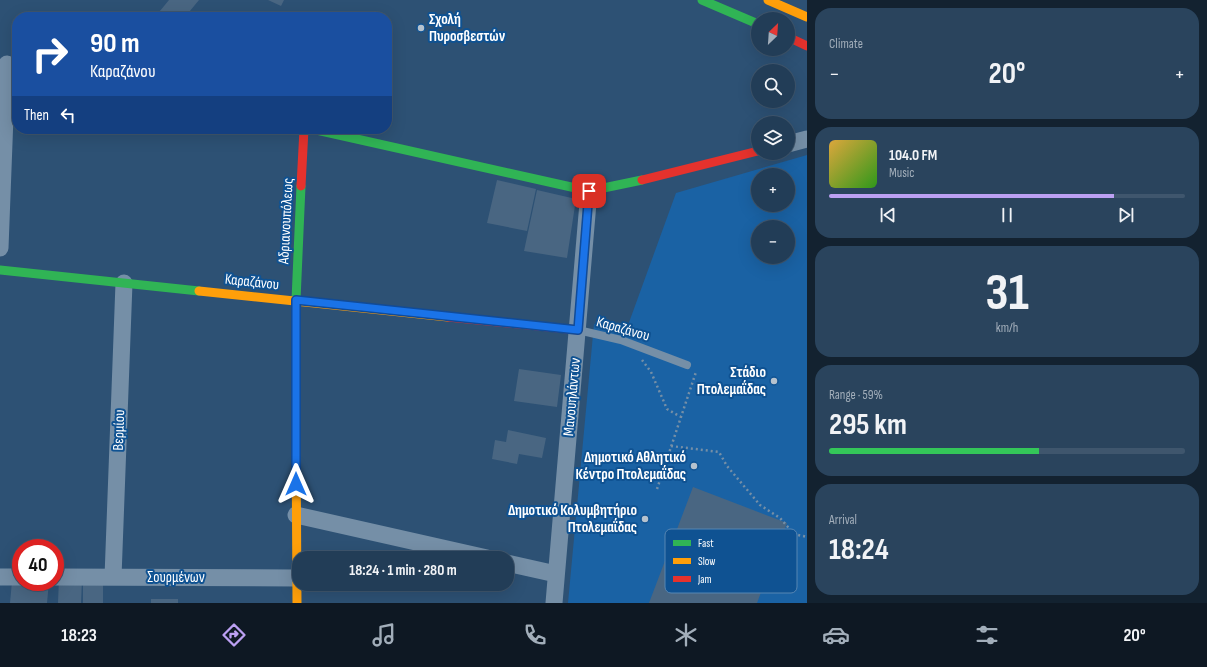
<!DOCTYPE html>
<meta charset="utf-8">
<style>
:root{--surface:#223d57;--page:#2a445d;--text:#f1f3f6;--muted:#a2aeba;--line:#3f566d;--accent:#bca0f2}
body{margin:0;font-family:"Sofia Sans Condensed",sans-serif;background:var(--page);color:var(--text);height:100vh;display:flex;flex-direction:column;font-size:15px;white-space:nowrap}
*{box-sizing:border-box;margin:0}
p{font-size:13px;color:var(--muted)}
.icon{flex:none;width:22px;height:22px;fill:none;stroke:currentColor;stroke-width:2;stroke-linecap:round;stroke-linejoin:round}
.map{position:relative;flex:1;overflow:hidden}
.sheet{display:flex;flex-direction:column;gap:8px;padding:8px;background:#132230;width:400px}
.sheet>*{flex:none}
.banner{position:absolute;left:12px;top:12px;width:380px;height:122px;border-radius:16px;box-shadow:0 4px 16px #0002,0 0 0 1px var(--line);background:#1a4fa0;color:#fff;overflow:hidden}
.needle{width:26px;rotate:25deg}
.buttons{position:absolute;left:751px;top:12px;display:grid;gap:8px}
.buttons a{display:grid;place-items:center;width:44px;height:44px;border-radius:50%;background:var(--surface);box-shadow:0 4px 16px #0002,0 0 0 1px var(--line);font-size:20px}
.speed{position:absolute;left:12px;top:539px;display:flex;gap:8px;font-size:20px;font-weight:700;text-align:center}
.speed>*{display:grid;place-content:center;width:52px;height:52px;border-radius:50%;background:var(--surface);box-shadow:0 4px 16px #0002,0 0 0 1px var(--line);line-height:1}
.speed .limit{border:6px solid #d22;background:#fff;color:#111}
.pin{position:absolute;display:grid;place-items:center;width:34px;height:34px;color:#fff;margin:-17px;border-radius:8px;box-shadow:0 2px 6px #0006}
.me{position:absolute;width:44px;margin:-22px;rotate:0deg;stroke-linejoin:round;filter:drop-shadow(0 0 3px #0008)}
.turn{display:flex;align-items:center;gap:14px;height:84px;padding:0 12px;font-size:18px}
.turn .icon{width:52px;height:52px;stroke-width:2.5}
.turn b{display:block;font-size:28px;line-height:34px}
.then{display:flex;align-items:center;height:38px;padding:0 12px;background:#0003;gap:8px;font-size:15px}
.big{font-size:30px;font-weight:700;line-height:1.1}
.sheet .card{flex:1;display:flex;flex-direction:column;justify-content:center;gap:6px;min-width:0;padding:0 14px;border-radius:16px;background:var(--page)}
.sheet .dial{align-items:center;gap:0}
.dial b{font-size:52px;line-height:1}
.song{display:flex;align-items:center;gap:12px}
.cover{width:48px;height:48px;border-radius:6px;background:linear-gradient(135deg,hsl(40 70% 55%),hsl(110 70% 35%))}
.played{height:4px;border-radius:2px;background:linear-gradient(90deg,var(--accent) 80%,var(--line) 80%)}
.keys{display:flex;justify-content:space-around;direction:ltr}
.heat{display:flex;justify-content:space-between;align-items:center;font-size:22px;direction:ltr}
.charge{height:6px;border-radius:3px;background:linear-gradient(90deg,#34c759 59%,var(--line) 0)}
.trip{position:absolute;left:292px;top:551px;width:222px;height:40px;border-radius:16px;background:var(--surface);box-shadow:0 4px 16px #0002,0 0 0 1px var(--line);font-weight:700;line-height:40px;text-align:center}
.menu{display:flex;height:64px;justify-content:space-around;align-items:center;background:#0e1823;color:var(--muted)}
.menu .icon{width:28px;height:28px}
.menu .active{color:var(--accent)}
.menu b{font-size:18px;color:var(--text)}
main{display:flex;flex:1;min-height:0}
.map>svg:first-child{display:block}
</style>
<main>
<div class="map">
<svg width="807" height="603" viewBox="0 0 807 603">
<rect width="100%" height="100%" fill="#2d5174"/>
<path fill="#1a62a4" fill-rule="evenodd" d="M807,155V603H568L594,324L627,328L676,193ZM758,175H788V205H758ZM758,227H788V257H758Z"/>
<path fill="#496682" d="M169,0H199L185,17H155Z
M268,0H284L281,6Z
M497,180L536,189L527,231L487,223Z
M537,190L576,199L567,258L524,251Z
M519,369L561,375L557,407L514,401Z
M508,430L546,438L542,458L519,454L517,464L492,459L495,440L506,442Z
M693,487L787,523L757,603H649Z
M59,578L82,579L81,603H58Z
M12,581L37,584L38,582H49L47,603H10Z
M103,582V603H83V583Z
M151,599H178V603H151Z"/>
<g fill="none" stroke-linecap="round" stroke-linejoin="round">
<path stroke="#758fa7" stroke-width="2.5" stroke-dasharray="2 3" stroke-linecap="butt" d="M642,360L651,372L667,409L681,417
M671,446L719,452L727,466L760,505L780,518L794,534L807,537
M657,489L696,372"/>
<path stroke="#758fa7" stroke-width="8" d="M578,330L621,340L687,365"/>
<path stroke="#758fa7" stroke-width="17" d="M788,144L807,139
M0,248L7,64
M296,515L487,558
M507,563L556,574
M0,577H21
M55,577L296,578
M113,577L124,283
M554,603L589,191"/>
<path stroke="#30b455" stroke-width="9" d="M702,0L758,24
M312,129L589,191L642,180
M0,270L199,291
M296,431V300L301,186"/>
<path stroke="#ff9f0a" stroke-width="9" d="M768,0L807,17
M199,291L448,317
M296,431L297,603"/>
<path stroke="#e5322d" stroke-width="9" d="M788,37L807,46
M642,180L758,151
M301,186L304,129
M448,317L578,330"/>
</g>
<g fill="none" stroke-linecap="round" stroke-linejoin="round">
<defs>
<path id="route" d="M296,484V300L578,330L589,191"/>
</defs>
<use href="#route" stroke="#114b97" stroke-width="10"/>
<use href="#route" stroke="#1a73e8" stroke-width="7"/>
</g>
<g fill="#b6c2ce" stroke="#0f5292" stroke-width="1.5">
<circle cx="421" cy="28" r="4"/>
<circle cx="774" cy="381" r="4"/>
<circle cx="694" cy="466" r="4"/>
<circle cx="645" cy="519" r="4"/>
</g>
<g text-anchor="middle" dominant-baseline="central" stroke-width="4" stroke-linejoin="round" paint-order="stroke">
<g font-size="15" font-weight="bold" fill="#fff" stroke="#0f5292" text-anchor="end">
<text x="429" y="19" text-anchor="start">Σχολή<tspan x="429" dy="17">Πυροσβεστών</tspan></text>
<text x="766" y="372">Στάδιο<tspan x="766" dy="17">Πτολεμαΐδας</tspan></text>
<text x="686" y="457">Δημοτικό Αθλητικό<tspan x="686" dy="17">Κέντρο Πτολεμαΐδας</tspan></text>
<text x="637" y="510">Δημοτικό Κολυμβητήριο<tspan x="637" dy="17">Πτολεμαΐδας</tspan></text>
</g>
<g font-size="15" fill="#fff" stroke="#0f5292">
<text transform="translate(286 221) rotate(-87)">Αδριανουπόλεως</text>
<text transform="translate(252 282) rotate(6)">Καραζάνου</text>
<text transform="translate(623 329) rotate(16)">Καραζάνου</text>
<text transform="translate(572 397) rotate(-85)">Μανουηλάντων</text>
<text transform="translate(119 430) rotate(-88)">Βερμίου</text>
<text x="176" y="577">Σουρμένων</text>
</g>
</g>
<rect x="665" y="529" width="132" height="64" rx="6" fill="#0f5292" stroke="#5786b3" stroke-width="1"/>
<rect x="673" y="540" width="18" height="6" fill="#30b455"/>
<rect x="673" y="558" width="18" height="6" fill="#ff9f0a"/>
<rect x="673" y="576" width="18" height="6" fill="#e5322d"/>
<g font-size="11" fill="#fff">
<text x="698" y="547">Fast</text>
<text x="698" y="565">Slow</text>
<text x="698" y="583">Jam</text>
</g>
</svg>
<div class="buttons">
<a><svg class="needle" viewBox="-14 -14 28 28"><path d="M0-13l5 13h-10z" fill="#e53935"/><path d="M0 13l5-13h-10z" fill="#a2aeba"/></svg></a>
<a><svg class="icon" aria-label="search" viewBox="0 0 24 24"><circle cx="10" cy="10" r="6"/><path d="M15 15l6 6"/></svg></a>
<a><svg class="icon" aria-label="layers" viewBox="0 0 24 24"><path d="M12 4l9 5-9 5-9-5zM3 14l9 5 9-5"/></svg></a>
<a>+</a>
<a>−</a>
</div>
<div class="speed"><div class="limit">40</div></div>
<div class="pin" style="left:589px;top:191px;background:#d93025"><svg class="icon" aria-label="arrive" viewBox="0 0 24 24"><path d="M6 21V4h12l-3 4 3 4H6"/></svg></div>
<svg class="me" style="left:296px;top:484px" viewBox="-20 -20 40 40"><path d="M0-17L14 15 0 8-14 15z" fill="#1a73e8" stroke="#fff" stroke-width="4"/></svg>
<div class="trip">18:24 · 1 min · 280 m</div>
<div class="banner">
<div class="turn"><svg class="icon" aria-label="right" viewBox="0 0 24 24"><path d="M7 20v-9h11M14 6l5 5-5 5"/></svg><div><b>90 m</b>Καραζάνου</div></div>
<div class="then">Then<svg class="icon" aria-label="left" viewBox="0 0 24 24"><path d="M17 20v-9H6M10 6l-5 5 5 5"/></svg></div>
</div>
</div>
<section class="sheet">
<div class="card"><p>Climate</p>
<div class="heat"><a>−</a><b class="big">20°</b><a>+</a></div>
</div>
<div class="card">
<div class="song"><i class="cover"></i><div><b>104.0 FM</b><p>Music</p></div></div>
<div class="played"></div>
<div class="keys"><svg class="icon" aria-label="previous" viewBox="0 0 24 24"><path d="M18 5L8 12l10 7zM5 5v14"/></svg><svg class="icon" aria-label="pause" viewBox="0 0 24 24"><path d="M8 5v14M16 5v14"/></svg><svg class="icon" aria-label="next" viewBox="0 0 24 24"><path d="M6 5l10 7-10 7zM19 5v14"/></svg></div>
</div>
<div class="card dial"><b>31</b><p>km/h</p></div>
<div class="card"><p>Range · 59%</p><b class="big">295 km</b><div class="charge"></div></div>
<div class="card"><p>Arrival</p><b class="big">18:24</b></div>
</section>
</main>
<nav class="menu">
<b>18:23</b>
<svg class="icon active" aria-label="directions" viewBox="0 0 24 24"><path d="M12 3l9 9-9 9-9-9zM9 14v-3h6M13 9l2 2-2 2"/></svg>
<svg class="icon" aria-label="music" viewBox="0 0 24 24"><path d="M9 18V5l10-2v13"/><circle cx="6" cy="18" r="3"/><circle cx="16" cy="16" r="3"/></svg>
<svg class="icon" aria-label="phone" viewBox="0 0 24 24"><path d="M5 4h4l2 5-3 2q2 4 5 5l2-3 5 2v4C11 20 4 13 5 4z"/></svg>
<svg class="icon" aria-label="climate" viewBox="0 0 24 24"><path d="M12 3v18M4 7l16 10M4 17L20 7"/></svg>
<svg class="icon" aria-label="car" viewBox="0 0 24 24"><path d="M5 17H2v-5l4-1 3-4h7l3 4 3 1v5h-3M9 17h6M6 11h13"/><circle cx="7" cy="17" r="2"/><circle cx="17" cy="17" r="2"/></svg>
<svg class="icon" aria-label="filters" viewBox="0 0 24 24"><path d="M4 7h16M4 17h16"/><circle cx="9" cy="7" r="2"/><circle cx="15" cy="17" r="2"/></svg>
<b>20°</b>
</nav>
